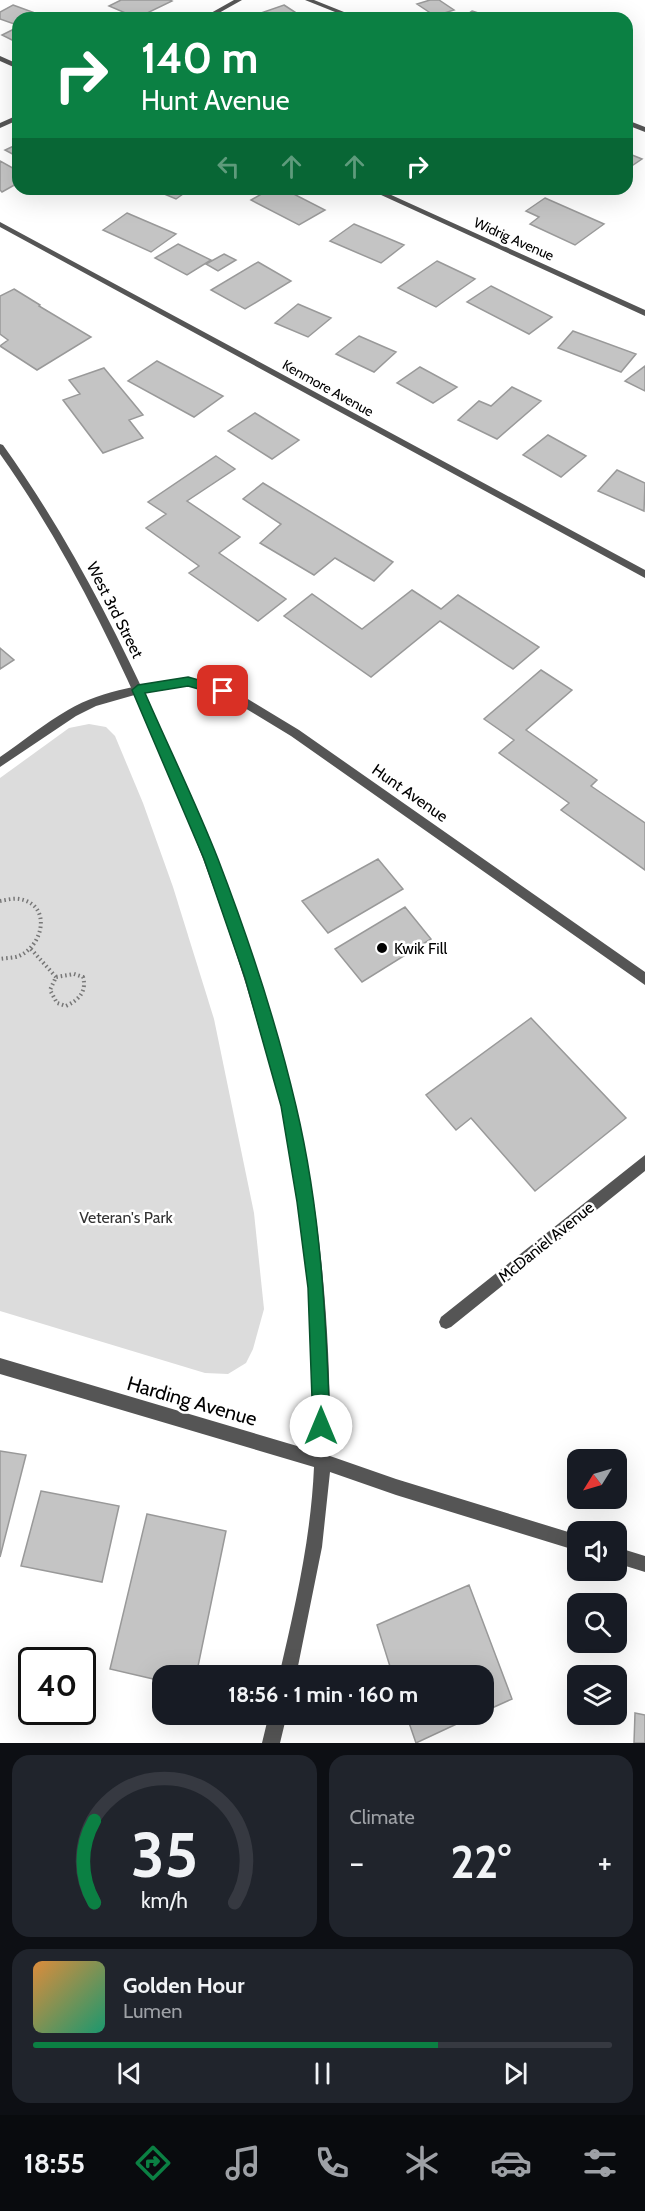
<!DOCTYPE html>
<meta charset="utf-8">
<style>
:root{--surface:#171b24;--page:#20242c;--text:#f1f3f6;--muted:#9ea1a6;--line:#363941;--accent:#0b8043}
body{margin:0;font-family:Cabin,sans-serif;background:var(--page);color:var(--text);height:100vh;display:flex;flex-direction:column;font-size:22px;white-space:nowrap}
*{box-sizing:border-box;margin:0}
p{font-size:20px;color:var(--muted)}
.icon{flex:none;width:33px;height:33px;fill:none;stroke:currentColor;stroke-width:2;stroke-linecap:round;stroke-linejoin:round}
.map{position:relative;height:1743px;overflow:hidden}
.panel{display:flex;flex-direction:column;gap:12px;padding:12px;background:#0d0f14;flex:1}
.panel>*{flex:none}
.top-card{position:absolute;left:12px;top:12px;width:621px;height:183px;border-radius:18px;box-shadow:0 6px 24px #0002;background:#0b8043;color:#fff;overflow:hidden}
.needle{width:39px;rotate:233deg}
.buttons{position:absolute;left:567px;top:1449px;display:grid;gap:12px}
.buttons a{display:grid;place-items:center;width:60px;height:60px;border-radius:12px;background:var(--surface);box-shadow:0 6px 24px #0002;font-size:30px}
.speed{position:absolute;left:18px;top:1647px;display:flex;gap:12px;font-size:30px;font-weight:700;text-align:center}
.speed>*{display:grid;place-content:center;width:78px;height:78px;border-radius:50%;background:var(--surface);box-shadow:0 6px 24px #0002;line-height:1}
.speed .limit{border:3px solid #111;border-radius:9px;background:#fff;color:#111}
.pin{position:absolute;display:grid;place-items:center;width:51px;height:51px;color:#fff;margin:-26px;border-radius:12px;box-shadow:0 3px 9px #0006}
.me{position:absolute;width:66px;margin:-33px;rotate:0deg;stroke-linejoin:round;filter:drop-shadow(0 0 4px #0008)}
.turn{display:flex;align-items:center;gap:21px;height:126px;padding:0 30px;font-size:27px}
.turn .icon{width:78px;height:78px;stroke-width:2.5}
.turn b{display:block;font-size:42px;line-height:51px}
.lanes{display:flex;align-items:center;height:57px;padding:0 30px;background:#0003;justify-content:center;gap:30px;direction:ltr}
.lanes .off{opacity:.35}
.big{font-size:45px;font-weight:700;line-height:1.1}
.panel .card{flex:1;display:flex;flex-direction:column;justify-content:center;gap:9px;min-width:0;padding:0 21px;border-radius:18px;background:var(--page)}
.panel .dial{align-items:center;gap:0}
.dial svg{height:156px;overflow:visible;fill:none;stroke:var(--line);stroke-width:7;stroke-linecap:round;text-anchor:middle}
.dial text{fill:var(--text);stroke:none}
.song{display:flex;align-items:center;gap:18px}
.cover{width:72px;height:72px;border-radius:9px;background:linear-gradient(135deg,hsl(30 70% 55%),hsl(160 70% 35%))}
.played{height:6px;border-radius:3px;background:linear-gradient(90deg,var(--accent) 70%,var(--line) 70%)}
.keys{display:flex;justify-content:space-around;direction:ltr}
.heat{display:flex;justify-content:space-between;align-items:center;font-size:33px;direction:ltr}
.panel .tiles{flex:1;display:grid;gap:12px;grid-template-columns:1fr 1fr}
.card:last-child{grid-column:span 2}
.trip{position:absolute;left:152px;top:1665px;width:342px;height:60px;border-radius:18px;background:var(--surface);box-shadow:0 6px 24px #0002;font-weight:700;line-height:60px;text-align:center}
.menu{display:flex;height:96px;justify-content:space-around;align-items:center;background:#090b0e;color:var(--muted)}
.menu .icon{width:42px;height:42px}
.menu .current{color:var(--accent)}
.menu b{font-size:27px;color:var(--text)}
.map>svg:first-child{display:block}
</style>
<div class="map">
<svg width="645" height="1743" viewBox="0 0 645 1743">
<rect width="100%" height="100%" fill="#fff"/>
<path fill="#dcdcdc" d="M89,724L106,727L115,736L143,803L173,887L214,1019L254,1213L264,1309L253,1349L246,1363L228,1374L205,1373L0,1311V778L69,728Z"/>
<path fill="#c4c4c4" stroke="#999" stroke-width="1.5" d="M121,0H170L172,1L137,18L109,6Z
M430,0H439L454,10L435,16L417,4Z
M13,5L38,14L30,18H18L17,25L0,19V12Z
M284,5L304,18H268L261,13Z
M472,11L494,18H462Z
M18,27V43L2,35Z
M18,144V157L5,150Z
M627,153L642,159L627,169Z
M0,161L18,171V183L2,192L0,190Z
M168,189H190L176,199L162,193Z
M270,189H284L325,210L299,225L251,200Z
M545,198L604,224L575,245L530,224L539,217L526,211Z
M127,213L176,234L151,252L103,230Z
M354,224L404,245L381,263L330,241Z
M178,244L211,260L187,275L155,258Z
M224,254L236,260L218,271L206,264Z
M437,261L475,279L436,307L398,288Z
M258,262L291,281L245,309L211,290Z
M491,286L552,317L529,334L467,302Z
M14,289L40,305L39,306L91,337L37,370L0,346L8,340L0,334V296Z
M298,304L331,318L308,337L275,323Z
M573,331L636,354L621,372L558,348Z
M359,336L396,352L374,372L336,354Z
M157,361L223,396L194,417L128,381Z
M645,366V391L625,381Z
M420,367L457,387L433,403L397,383Z
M104,368L143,415L129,420L143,438L103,453L63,400L80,394L69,380Z
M512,387L541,401L497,439L458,420L479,401L491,406Z
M255,413L299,440L272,459L228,431Z
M548,435L586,456L561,477L523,455Z
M216,456L235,469L187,501L240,537L219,553L286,599L258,621L189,573L199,566L146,528L166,514L148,502Z
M617,470L645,483L644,511L598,491Z
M263,483L393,562L374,581L335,558L314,575L260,543L281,524L243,499Z
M412,590L441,609L458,595L539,647L513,669L440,621L371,677L284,616L312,594L362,629Z
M0,648L14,660L0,669Z
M541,670L572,690L526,730L597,780L591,786L645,823V870L561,810L569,803L499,753L514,740L484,719Z
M378,859L403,889L328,933L302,901Z
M405,907L431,939L362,982L335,949Z
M531,1018L626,1118L535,1191L471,1118L456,1130L426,1095Z
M0,1451L26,1455L0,1557Z
M41,1491L119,1506L102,1582L21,1566Z
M147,1514L226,1531L196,1676H162V1681L110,1669Z
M469,1585L512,1699L483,1712V1676H393L377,1625Z
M635,1713L645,1715V1743H634Z
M406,1714H478L416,1743Z"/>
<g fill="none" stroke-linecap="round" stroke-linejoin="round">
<path stroke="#777" stroke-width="4" stroke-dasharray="1.5 3" stroke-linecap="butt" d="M0,901C6,900 13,898 19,899C52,904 44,945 19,956C14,958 6,958 0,959
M31,949L56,977
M74,974L83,977C87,991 79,1000 66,1006L57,1003L50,990L56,977Z"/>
<path fill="#555" fill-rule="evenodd" d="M305,0H314L359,18H350Z
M0,56L18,64V69L0,61Z
M627,120L645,127V132L627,125Z
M368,189H378L645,310V316Z
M0,222L645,570V578L0,227Z
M188,678L211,682L238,693L299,730L645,972V985L291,736L230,699L209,690L188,686L138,694L96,706L76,716L0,767V757C22,742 45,723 68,710C104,689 148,684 188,678Z
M645,1155V1171L451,1327L446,1329L441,1327L439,1322L441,1317Z"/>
<path fill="#555" fill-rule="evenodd" d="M234,0H242L210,18H202Z
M18,115V120L0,128V123Z
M0,444L3,445C63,529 111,620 154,714C192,798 227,883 255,971C269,1016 285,1061 296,1106C322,1220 331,1340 330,1456L396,1479L578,1535V1551L396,1495L330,1472L322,1547L296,1676H279C295,1607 311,1538 314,1467L0,1374V1358L314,1451C316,1337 307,1218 282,1107C276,1079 266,1052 258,1025C230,927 195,832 154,739C111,640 63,543 0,454Z
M616,1547L645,1556V1572L616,1563Z
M269,1714H287L280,1743H262Z"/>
</g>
<path fill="#0b8043" stroke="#07532c" stroke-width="1.5" d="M188,677L227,688L229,691L223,696L188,686L145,693C169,748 196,803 218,859C248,937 277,1025 296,1106C321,1211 326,1318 330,1426L328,1432L321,1434L315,1432L313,1426L308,1288L297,1202L281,1106L245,978L204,859L132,690L138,685Z"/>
<circle fill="#000" stroke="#fff" stroke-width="2" cx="382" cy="948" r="6"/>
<g text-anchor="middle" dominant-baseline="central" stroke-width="5" stroke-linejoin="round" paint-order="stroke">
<g font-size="14" fill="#000" stroke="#fff">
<text transform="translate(514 239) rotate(24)">Widrig Avenue</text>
<text transform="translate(328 388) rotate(29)">Kenmore Avenue</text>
</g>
<g font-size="16" fill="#000" stroke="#fff">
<text transform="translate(115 610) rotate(63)">West 3rd Street</text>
<text transform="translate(410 793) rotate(35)">Hunt Avenue</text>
<text transform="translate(546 1242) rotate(-39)">McDaniel Avenue</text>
</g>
<g font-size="16" fill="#000" stroke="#fff" text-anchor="start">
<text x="394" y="948">Kwik Fill</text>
</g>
<g font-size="16" fill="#333" stroke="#fff">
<text x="126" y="1217">Veteran's Park</text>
</g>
<g font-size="20" fill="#000" stroke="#fff">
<text transform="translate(192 1401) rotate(16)">Harding Avenue</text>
</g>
</g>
</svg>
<div class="buttons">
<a><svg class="needle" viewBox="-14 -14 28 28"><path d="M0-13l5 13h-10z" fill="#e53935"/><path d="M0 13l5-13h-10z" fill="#9ea1a6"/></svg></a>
<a><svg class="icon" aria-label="sound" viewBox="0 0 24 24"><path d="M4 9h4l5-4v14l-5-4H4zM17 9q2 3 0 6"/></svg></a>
<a><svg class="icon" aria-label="search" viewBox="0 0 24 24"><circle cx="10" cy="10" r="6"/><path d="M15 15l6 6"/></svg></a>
<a><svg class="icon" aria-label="layers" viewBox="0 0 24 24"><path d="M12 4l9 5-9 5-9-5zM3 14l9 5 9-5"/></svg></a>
</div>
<div class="speed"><div class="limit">40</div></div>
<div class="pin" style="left:223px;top:691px;background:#d93025"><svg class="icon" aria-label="arrive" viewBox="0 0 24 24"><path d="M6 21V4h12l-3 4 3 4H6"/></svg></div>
<svg class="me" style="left:321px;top:1426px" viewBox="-20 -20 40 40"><circle r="19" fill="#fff"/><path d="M0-13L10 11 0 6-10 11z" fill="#0b8043"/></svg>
<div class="trip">18:56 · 1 min · 160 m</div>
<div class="top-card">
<div class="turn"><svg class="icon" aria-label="right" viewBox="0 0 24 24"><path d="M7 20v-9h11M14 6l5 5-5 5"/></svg><div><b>140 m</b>Hunt Avenue</div></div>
<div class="lanes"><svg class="icon off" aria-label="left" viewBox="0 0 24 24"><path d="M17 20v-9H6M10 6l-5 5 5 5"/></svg><svg class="icon off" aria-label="ahead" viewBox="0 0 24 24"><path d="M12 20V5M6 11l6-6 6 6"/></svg><svg class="icon off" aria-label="ahead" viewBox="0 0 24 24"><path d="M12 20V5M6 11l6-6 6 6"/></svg><svg class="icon" aria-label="right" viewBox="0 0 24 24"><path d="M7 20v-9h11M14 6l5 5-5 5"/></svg></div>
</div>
</div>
<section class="panel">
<div class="tiles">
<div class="card dial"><svg viewBox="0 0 100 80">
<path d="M14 69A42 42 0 1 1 86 69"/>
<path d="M14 69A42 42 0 0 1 14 27" stroke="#0b8043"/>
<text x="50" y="56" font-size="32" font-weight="700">35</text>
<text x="50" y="72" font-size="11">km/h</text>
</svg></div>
<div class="card"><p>Climate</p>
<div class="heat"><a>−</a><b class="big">22°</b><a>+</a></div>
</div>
<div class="card">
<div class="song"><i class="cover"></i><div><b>Golden Hour</b><p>Lumen</p></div></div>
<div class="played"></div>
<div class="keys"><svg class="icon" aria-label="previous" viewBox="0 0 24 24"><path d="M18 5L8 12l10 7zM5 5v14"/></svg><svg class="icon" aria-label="pause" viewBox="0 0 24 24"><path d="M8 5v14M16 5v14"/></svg><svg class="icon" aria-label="next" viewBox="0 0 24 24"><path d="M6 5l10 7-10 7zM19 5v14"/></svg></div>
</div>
</div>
</section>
<nav class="menu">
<b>18:55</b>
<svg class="icon current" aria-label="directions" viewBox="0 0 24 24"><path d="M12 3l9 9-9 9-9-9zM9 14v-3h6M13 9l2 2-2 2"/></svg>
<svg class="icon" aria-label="music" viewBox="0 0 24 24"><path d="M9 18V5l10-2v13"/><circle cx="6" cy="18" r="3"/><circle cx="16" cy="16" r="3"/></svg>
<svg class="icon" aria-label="phone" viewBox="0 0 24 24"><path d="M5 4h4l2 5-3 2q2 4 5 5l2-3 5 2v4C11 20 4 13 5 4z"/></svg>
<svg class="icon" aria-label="climate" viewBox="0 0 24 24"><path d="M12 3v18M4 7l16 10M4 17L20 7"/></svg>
<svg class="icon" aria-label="car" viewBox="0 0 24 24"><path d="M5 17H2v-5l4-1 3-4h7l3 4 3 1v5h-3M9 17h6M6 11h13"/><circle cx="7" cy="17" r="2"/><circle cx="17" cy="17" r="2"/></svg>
<svg class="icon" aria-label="filters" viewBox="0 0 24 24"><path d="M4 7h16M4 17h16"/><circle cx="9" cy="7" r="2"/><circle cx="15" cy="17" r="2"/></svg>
</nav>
